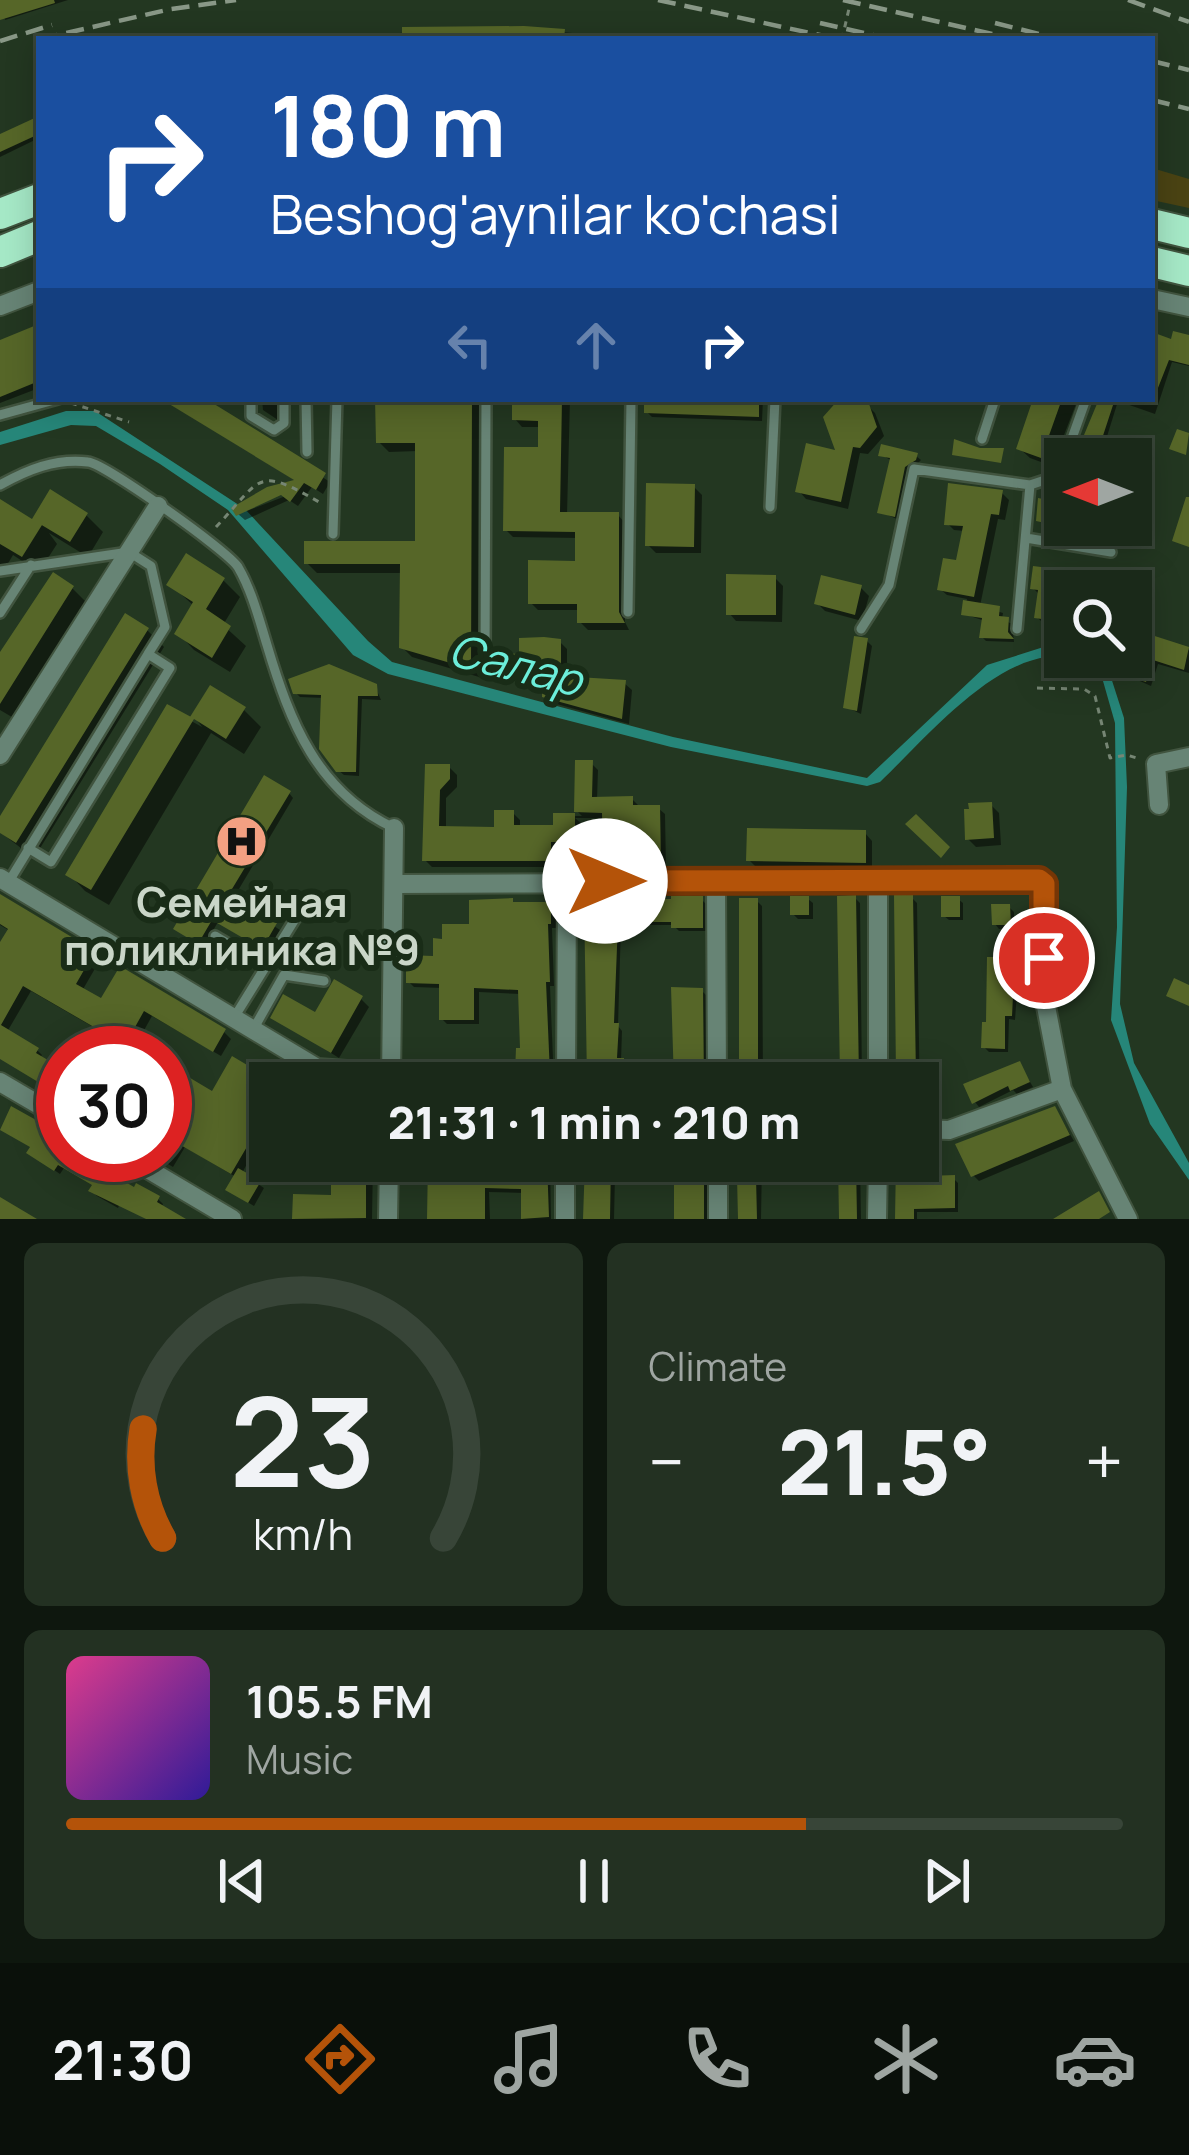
<!DOCTYPE html>
<meta charset="utf-8">
<style>
:root{--surface:#1a2919;--page:#233122;--text:#f1f3f6;--muted:#9fa6a2;--line:#384538;--accent:#b45309}
body{margin:0;font-family:Manrope,sans-serif;background:var(--page);color:var(--text);height:100vh;display:flex;flex-direction:column;font-size:45px;white-space:nowrap}
*{box-sizing:border-box;margin:0}
p{font-size:39px;color:var(--muted)}
.icon{flex:none;width:66px;height:66px;fill:none;stroke:currentColor;stroke-width:2;stroke-linecap:round;stroke-linejoin:round}
.map{position:relative;height:1219px;overflow:hidden}
.sheet{display:flex;flex-direction:column;gap:24px;padding:24px;background:#0e170e;flex:1}
.sheet>*{flex:none}
.guide{position:absolute;left:36px;top:36px;width:1119px;height:366px;border-radius:0px;box-shadow:0 6px 30px #0003,0 0 0 3px var(--line);background:#1a4fa0;color:#fff;overflow:hidden}
.needle{width:78px;rotate:270deg}
.buttons{position:absolute;left:1044px;top:438px;display:grid;gap:24px}
.buttons a{display:grid;place-items:center;width:108px;height:108px;border-radius:0px;background:var(--surface);box-shadow:0 6px 30px #0003,0 0 0 3px var(--line);font-size:60px}
.speed{position:absolute;left:36px;top:1026px;display:flex;gap:24px;font-size:60px;font-weight:700;text-align:center}
.speed>*{display:grid;place-content:center;width:156px;height:156px;border-radius:50%;background:var(--surface);box-shadow:0 6px 30px #0003,0 0 0 3px var(--line);line-height:1}
.speed .limit{border:18px solid #d22;background:#fff;color:#111}
.pin{position:absolute;display:grid;place-items:center;width:102px;height:102px;color:#fff;margin:-51px;border:6px solid #fff;border-radius:50%;box-shadow:0 3px 12px #0007}
.me{position:absolute;width:132px;margin:-66px;rotate:90deg;stroke-linejoin:round;filter:drop-shadow(0 0 9px #0008)}
.turn{display:flex;align-items:center;gap:42px;height:252px;padding:0 36px;font-size:54px}
.turn .icon{width:156px;height:156px;stroke-width:2.5}
.turn b{display:block;font-size:84px;line-height:102px}
.lanes{display:flex;align-items:center;height:114px;padding:0 36px;background:#0003;justify-content:center;gap:60px;direction:ltr}
.lanes .off{opacity:.35}
.big{font-size:90px;font-weight:800;line-height:1.1}
.sheet .tile{flex:1;display:flex;flex-direction:column;justify-content:center;gap:18px;min-width:0;padding:0 42px;border-radius:18px;background:var(--page)}
.sheet .dial{align-items:center;gap:0}
.dial svg{height:312px;overflow:visible;fill:none;stroke:var(--line);stroke-width:7;stroke-linecap:round;text-anchor:middle}
.dial text{fill:var(--text);stroke:none}
.song{display:flex;align-items:center;gap:36px}
.cover{width:144px;height:144px;border-radius:18px;background:linear-gradient(135deg,hsl(330 70% 55%),hsl(250 70% 35%))}
.played{height:12px;border-radius:6px;background:linear-gradient(90deg,var(--accent) 70%,var(--line) 70%)}
.keys{display:flex;justify-content:space-around;direction:ltr}
.heat{display:flex;justify-content:space-between;align-items:center;font-size:66px;direction:ltr}
.sheet .tiles{flex:1;display:grid;gap:24px;grid-template-columns:1fr 1fr}
.tile:last-child{grid-column:span 2}
.trip{position:absolute;left:249px;top:1062px;width:690px;height:120px;border-radius:0px;background:var(--surface);box-shadow:0 6px 30px #0003,0 0 0 3px var(--line);font-weight:800;line-height:120px;text-align:center}
.menu{display:flex;height:192px;justify-content:space-around;align-items:center;background:#0a100a;color:var(--muted)}
.menu .icon{width:84px;height:84px}
.menu .selected{color:var(--accent)}
.menu b{font-size:54px;color:var(--text)}
.map>svg:first-child{display:block}
</style>
<div class="map">
<svg width="1189" height="1219" viewBox="0 0 1189 1219">
<rect width="100%" height="100%" fill="#233721"/>
<path fill="#4a4313" d="M1152,168L1189,179V208L1152,200Z"/>
<path fill="#268679" d="M66,411H95L245,509L368,641L392,662L673,737L867,778L987,665L1053,644L1065,648V657H1087L1107,665L1124,718L1127,787L1120,1004L1134,1063L1189,1163V1180L1150,1124L1111,1020L1117,927L1115,723L1101,674C1084,667 1065,655 1047,657C986,665 923,741 880,782L867,786L671,747L388,674L353,655L228,510L160,464L96,426L71,425L0,445V432Z"/>
<path fill="#0007" fill-rule="evenodd" d="M0,0H68L5,20Z
M524,29L645,39H339L430,30Z
M39,120V138L0,157V137Z
M39,327V388L0,403V343Z
M1152,335L1173,343L1189,338V366L1172,362L1155,414L1118,401L1100,459H1078L1102,399H1152Z
M162,399H200L330,482L323,494L312,487L298,506L289,500L245,520L238,514L298,482ZM293,486L296,492L244,512Z
M262,399H277L278,420L263,410Z
M378,399H481L479,677L412,657L402,647L403,573H317L307,563L418,544V451L389,452L379,442Z
M540,399H570L567,515H618L625,523V622L629,630H588L580,622V610H538L531,603L578,564V538L513,537L506,530L541,450V427H522L515,419Z
M647,399H763L762,421L652,417L647,412Z
M1036,399H1078L1052,466L1030,458L1019,448Z
M866,404L875,413L884,436L868,454L860,453L848,509L806,499L799,491L839,454Z
M882,455L916,456L921,460L909,472L899,520L881,512L892,461Z
M1131,478L1144,483L1142,495L1146,500L1142,520L1131,518Z
M1065,485V525H1127L1122,548L1068,536L1065,528L1039,520Z
M694,487L702,495L701,553H656L648,545Z
M1002,493L1009,500L1005,520L998,519L980,606L1003,613L1002,619L1012,624L1014,642L986,641L982,637L985,621L964,614L967,599L947,595L940,589L958,564L965,531L954,530L947,523Z
M0,512L33,523L86,515L103,532L88,557L49,533L57,544L39,572L13,555L0,577Z
M1055,572L1061,577L1065,596V627L1043,623L1037,617L1040,595L1033,588Z
M775,578L783,586L782,622L736,621L729,613Z
M223,580L240,597L223,625L246,646L230,672L194,650L178,633L194,606L170,584Z
M1103,583L1142,590L1148,596L1141,635L1189,650V673L1158,664L1151,686L1124,674L1137,636L1131,635V591H1102Z
M72,588L89,605L17,720L0,710V657Z
M861,588L869,596L862,621L825,611L817,603Z
M147,630L164,647L34,858L0,832V822Z
M867,641L872,646L861,714L846,707Z
M560,642L567,649V679L624,683L632,690L629,724L553,703L545,696L546,674L514,673L506,666Z
M375,686L381,700L362,699L359,776L344,775L338,770L324,698L300,697L295,692Z
M168,708L202,727L194,716L244,710L261,727L244,754L211,733L109,905L85,891L69,874Z
M591,763L598,770L597,800L632,799L638,805L658,808L665,814L666,868H655L648,862L612,863L606,856L605,818H575L582,824V849H557V867H432L425,860L428,767H449L457,775V787L446,798V829L497,830L513,813L520,820V828H556V816H582L577,811Z
M289,793L293,798L233,899L280,930L267,952L218,922L204,946L181,933Z
M991,805L999,813L1001,845L976,847L968,839Z
M865,833L872,841V869L757,868L749,860Z
M0,895L100,960L82,991L102,1003L121,970L224,1032L231,1039L221,1056L152,1016L133,1050L31,991L7,1032L37,1050L42,1055L39,1059L63,1070V1096L0,1058V948L10,931L0,925Z
M855,898L860,903L862,1081H847L843,1077Z
M897,898H912L917,903L920,1112L918,1083H900Z
M701,899L706,904V931H679L673,925H621L618,1026L622,1031L621,1061L628,1066L629,1083H590L587,902Z
M808,899L813,903V919H798L793,914Z
M958,899L963,903V920H949L944,916Z
M742,901H757L762,906L763,1083H744Z
M516,905H550L556,911V928H552L554,986H550L554,1083H530V1078L518,1072L523,1052L521,994L479,992V1024H447L442,1019V988L414,987L409,982L436,960L445,942Z
M1009,907L1014,912V928L999,929L995,924Z
M1014,960L1019,965L1015,1020L1009,1019L1008,1052H989L984,1047L989,1025Z
M702,991L709,998L710,1083H675Z
M361,999L369,1007L339,1058L274,1017H316Z
M1020,1065L1033,1087L1017,1094L1013,1090L979,1107L975,1102Z
M165,1078L213,1095L271,1082L310,1083H270V1142L262,1137L242,1173L264,1188L254,1206L234,1194L236,1177L185,1147L173,1167L153,1155H165Z
M1055,1109L1074,1141L979,1181L973,1175Z
M63,1140V1155H87L104,1168L102,1172L158,1199L163,1204L161,1208L180,1219H147L120,1203L118,1208L97,1196L92,1191L95,1186L64,1168L60,1174L35,1157Z
M926,1151L930,1156L931,1179L953,1178L958,1183V1212H917V1219H899V1161H918V1152Z
M334,1161H373L372,1219H295L296,1197L334,1198Z
M429,1161H499V1169H528V1161H550L551,1219H523L524,1193L489,1192L490,1219H430Z
M589,1161H625V1175H615L614,1219H588Z
M676,1161H712L710,1219H677Z
M742,1161H762L761,1219H742Z
M841,1161H860L861,1219H842Z"/>
<path fill="#566628" d="M0,0H54L55,3L0,20Z
M524,26L565,29L564,39H402V27Z
M39,116V134L0,152V134Z
M39,324V381L0,397V340Z
M1173,331L1189,335V365L1169,360L1152,403V332L1171,339Z
M161,399H206L326,473L316,490L304,483L290,502L281,495L236,516L231,508L267,487L294,480Z
M375,399H472L471,669L399,648L400,564H304V541H415V443H376Z
M512,399H562L560,512H619V612L625,623H577V604H528V560L575,561V532L503,531L504,447H538V421L512,420Z
M644,399H759V417L644,413Z
M839,399L868,401L877,427L860,448L853,447L841,502L795,492L806,443L835,450L823,417Z
M1033,399H1062L1041,458L1016,449Z
M1099,399H1115L1097,454L1074,459Z
M1177,429L1189,433L1186,455L1169,449Z
M954,439L980,448H1004L1001,463L952,455Z
M881,444L918,453L916,460L905,467L895,517L877,513L890,458L878,456Z
M1061,481H1065V525L1123,529L1119,548L1112,543L1049,532V525H1055L1036,521L1038,498L1048,500L1051,488Z
M646,483L695,484L694,547L645,546Z
M948,483L1003,490L999,515L991,514L974,597L937,590L943,558L956,560L963,526L944,525Z
M50,489L88,513L70,542L35,521L42,525L22,557L0,544V499L32,519Z
M1131,491L1144,493L1137,530L1131,529Z
M1186,497H1189V547L1172,541Z
M186,553L225,578L206,609L231,626L212,658L174,634L193,602L166,585Z
M1033,566L1057,569L1056,575L1065,576V622L1034,618L1038,590L1030,589Z
M53,572L74,586L0,704V652Z
M726,574L776,575V615H726Z
M821,575L862,585L855,615L814,604Z
M963,600L1000,606L999,616L1009,617L1008,632L1014,639L979,638L982,618L961,615Z
M125,613L149,628L16,843L0,833V816Z
M1136,630L1189,647L1184,670L1153,660L1146,682L1121,674L1126,657H1131Z
M854,636L868,638L857,711L843,708Z
M544,637L561,639V676L626,680L622,719L542,697L543,668L503,667L504,653L519,654V638Z
M329,664L377,684L378,696H358L356,772H336L319,749L321,695L293,694L288,679Z
M210,685L246,707L226,739L194,719L91,890L65,875L167,704L193,718L190,717Z
M575,760H593L592,797L633,796V805H660L661,863H645V857L603,858L602,813L574,812Z
M425,764H450V779L440,790L439,826L494,827V810H514V825H553V813H575V842H551V861H422Z
M264,775L291,791L229,894L277,923L262,949L212,920L198,944L173,929Z
M992,802L994,838L965,840L964,809H969L968,803Z
M916,814L950,847L941,858L905,824Z
M747,828L866,830V863L746,861Z
M0,894L95,951L76,984L101,998L120,966L226,1029L213,1052L144,1011L125,1045L23,986L1,1025L39,1048L36,1053L63,1069V1097L0,1059V942L8,929L0,924Z
M856,895L859,1078H840L837,896Z
M894,895H913L916,1076H896Z
M671,896H703V928H671V922H618L614,1023H619L617,1058H624V1080H587L584,899H671Z
M790,896H809V915H790Z
M941,896H960V917H941Z
M513,898V902H551V924H548L550,982H546L550,1074L515,1073L516,1048H520L518,990L474,988V1020H439V984L406,983V955L433,956V938L442,939V924H469V900Z
M739,898H758V1076H739Z
M991,904H1010L1011,925H992Z
M987,957H1015L1012,1016H1005V1049L981,1048L982,1022H986Z
M1174,978L1189,985V1006L1166,996Z
M334,979L363,996L331,1053L270,1018L283,994L315,1012Z
M671,987L703,988L704,1083H674Z
M232,1056L269,1078L277,1062L316,1083H270V1128L264,1138L255,1133L231,1174L177,1143L165,1163V1063L212,1091Z
M1020,1061L1030,1082L1010,1091L1008,1086L972,1104L963,1084Z
M430,1069H468V1083H430Z
M11,1106L63,1135V1155H93L101,1160L98,1166L134,1187L136,1183L160,1196L157,1202L186,1219H146L88,1191L92,1185L58,1165L54,1171L26,1153L30,1147L0,1130Z
M1055,1106L1070,1135L971,1177L955,1144Z
M428,1161H453V1166H525V1161H547L549,1217L521,1219V1189L485,1188V1219H427Z
M585,1161H611L610,1219H583Z
M674,1161H704V1219H674Z
M838,1161H856L857,1219H839Z
M896,1161H927V1176L955,1175V1208L914,1209V1219H895Z
M238,1168L261,1181L248,1203L225,1190Z
M737,1177H756L757,1219H738Z
M331,1178H366V1218L292,1219L293,1194L331,1195Z
M1099,1191L1110,1212L1099,1219H1053Z
M0,1197L37,1219H0Z"/>
<g fill="none" stroke-linecap="round" stroke-linejoin="round">
<defs>
<path id="service" d="M251,399V416L274,430L284,423V399
M306,399L307,452
M0,415L58,399
M982,439L995,399
M0,485C27,470 55,458 88,462C104,463 228,551 238,567C252,591 259,619 267,645C290,722 317,792 394,828
M770,507L775,399
M333,534L337,399
M1026,538L1111,552
M0,571L129,552L151,566L165,627L148,654
M628,612L631,399
M0,613L31,565
M861,629L889,585L914,469L1030,485
M1017,629L1030,485L1051,478L1061,469L1086,399
M485,666L486,399
M8,883L148,654L170,668L51,862L28,848
M215,936L266,966
M235,1016L297,916
M254,1028L284,975L324,981"/>
<path id="minor" d="M1152,299L1189,307
M0,306L39,291
M0,755L158,506
M1159,805L1156,764L1189,757
M0,878L317,1068L391,1073
M716,881L717,1083
M878,881V1083
M396,884L1043,881L1044,996L1062,1089L1128,1219
M391,1081L394,828
M0,1082L63,1119
M566,1083L567,881
M918,1129L949,1130L1062,1089
M124,1155L232,1219
M718,1161V1219
M388,1219L389,1161
M565,1219V1161
M877,1219L878,1161"/>
<path id="trunk" d="M0,214L39,199
M1152,224L1189,233
M0,252L39,236
M1152,262L1189,271"/>
</defs>
<use href="#service" stroke="#41543f" stroke-width="14"/>
<use href="#minor" stroke="#41543f" stroke-width="22"/>
<use href="#trunk" stroke="#41543f" stroke-width="34"/>
<path stroke="#768674" stroke-width="3" stroke-dasharray="6 6" stroke-linecap="butt" d="M842,39L851,0
M71,403L129,422
M216,527C263,477 256,466 319,502
M1037,688L1084,689L1095,696L1110,758L1127,755L1140,759"/>
<use href="#service" stroke="#678475" stroke-width="9"/>
<use href="#minor" stroke="#678475" stroke-width="18"/>
<use href="#trunk" stroke="#a5e8c6" stroke-width="30"/>
<path stroke="#899887" stroke-width="4.5" stroke-dasharray="18 9" stroke-linecap="butt" d="M658,0L838,39
M843,0L1014,39
M1128,0L1189,22
M820,23L890,39
M995,23L1059,39
M40,39L171,9L236,0
M0,41L52,25
M1152,61L1189,70
M1152,100L1189,109"/>
</g>
<g fill="none" stroke-linecap="round" stroke-linejoin="round">
<defs>
<path id="route" d="M605,881L1039,880L1044,884V958"/>
</defs>
<use href="#route" stroke="#753606" stroke-width="30"/>
<use href="#route" stroke="#b45309" stroke-width="21"/>
</g>
<defs>
<symbol id="hospital-disc" viewBox="-11 -11 22 22"><circle r="9.5" fill="#f3a082" stroke="#192c17"/><path d="M-5-5h3v3.5h4V-5h3V5h-3V1.5h-4V5h-3Z" fill="#111"/></symbol>
</defs>
<g fill-rule="evenodd">
<use href="#hospital-disc" x="212" y="812" width="59" height="59"/>
</g>
<g text-anchor="middle" dominant-baseline="central" stroke-width="12" stroke-linejoin="round" paint-order="stroke">
<g font-size="42" font-weight="bold" fill="#cad6c8" stroke="#192c17">
<text x="242" y="901">Семейная<tspan x="242" dy="48">поликлиника №9</tspan></text>
</g>
<g font-size="45" font-style="italic" fill="#6ceeda" stroke="#192c17">
<text transform="translate(516 664) rotate(14)">Салар</text>
</g>
</g>
</svg>
<div class="buttons">
<a><svg class="needle" viewBox="-14 -14 28 28"><path d="M0-13l5 13h-10z" fill="#e53935"/><path d="M0 13l5-13h-10z" fill="#9fa6a2"/></svg></a>
<a><svg class="icon" aria-label="search" viewBox="0 0 24 24"><circle cx="10" cy="10" r="6"/><path d="M15 15l6 6"/></svg></a>
</div>
<div class="speed"><div class="limit">30</div></div>
<div class="pin" style="left:1044px;top:958px;background:#d93025"><svg class="icon" aria-label="arrive" viewBox="0 0 24 24"><path d="M6 21V4h12l-3 4 3 4H6"/></svg></div>
<svg class="me" style="left:605px;top:881px" viewBox="-20 -20 40 40"><circle r="19" fill="#fff"/><path d="M0-13L10 11 0 6-10 11z" fill="#b45309"/></svg>
<div class="trip">21:31 · 1 min · 210 m</div>
<div class="guide">
<div class="turn"><svg class="icon" aria-label="right" viewBox="0 0 24 24"><path d="M7 20v-9h11M14 6l5 5-5 5"/></svg><div><b>180 m</b>Beshog'aynilar ko'chasi</div></div>
<div class="lanes"><svg class="icon off" aria-label="left" viewBox="0 0 24 24"><path d="M17 20v-9H6M10 6l-5 5 5 5"/></svg><svg class="icon off" aria-label="ahead" viewBox="0 0 24 24"><path d="M12 20V5M6 11l6-6 6 6"/></svg><svg class="icon" aria-label="right" viewBox="0 0 24 24"><path d="M7 20v-9h11M14 6l5 5-5 5"/></svg></div>
</div>
</div>
<section class="sheet">
<div class="tiles">
<div class="tile dial"><svg viewBox="0 0 100 80">
<path d="M14 69A42 42 0 1 1 86 69"/>
<path d="M14 69A42 42 0 0 1 9 41" stroke="#b45309"/>
<text x="50" y="56" font-size="32" font-weight="700">23</text>
<text x="50" y="72" font-size="11">km/h</text>
</svg></div>
<div class="tile"><p>Climate</p>
<div class="heat"><a>−</a><b class="big">21.5°</b><a>+</a></div>
</div>
<div class="tile">
<div class="song"><i class="cover"></i><div><b>105.5 FM</b><p>Music</p></div></div>
<div class="played"></div>
<div class="keys"><svg class="icon" aria-label="previous" viewBox="0 0 24 24"><path d="M18 5L8 12l10 7zM5 5v14"/></svg><svg class="icon" aria-label="pause" viewBox="0 0 24 24"><path d="M8 5v14M16 5v14"/></svg><svg class="icon" aria-label="next" viewBox="0 0 24 24"><path d="M6 5l10 7-10 7zM19 5v14"/></svg></div>
</div>
</div>
</section>
<nav class="menu">
<b>21:30</b>
<svg class="icon selected" aria-label="directions" viewBox="0 0 24 24"><path d="M12 3l9 9-9 9-9-9zM9 14v-3h6M13 9l2 2-2 2"/></svg>
<svg class="icon" aria-label="music" viewBox="0 0 24 24"><path d="M9 18V5l10-2v13"/><circle cx="6" cy="18" r="3"/><circle cx="16" cy="16" r="3"/></svg>
<svg class="icon" aria-label="phone" viewBox="0 0 24 24"><path d="M5 4h4l2 5-3 2q2 4 5 5l2-3 5 2v4C11 20 4 13 5 4z"/></svg>
<svg class="icon" aria-label="climate" viewBox="0 0 24 24"><path d="M12 3v18M4 7l16 10M4 17L20 7"/></svg>
<svg class="icon" aria-label="car" viewBox="0 0 24 24"><path d="M5 17H2v-5l4-1 3-4h7l3 4 3 1v5h-3M9 17h6M6 11h13"/><circle cx="7" cy="17" r="2"/><circle cx="17" cy="17" r="2"/></svg>
</nav>
